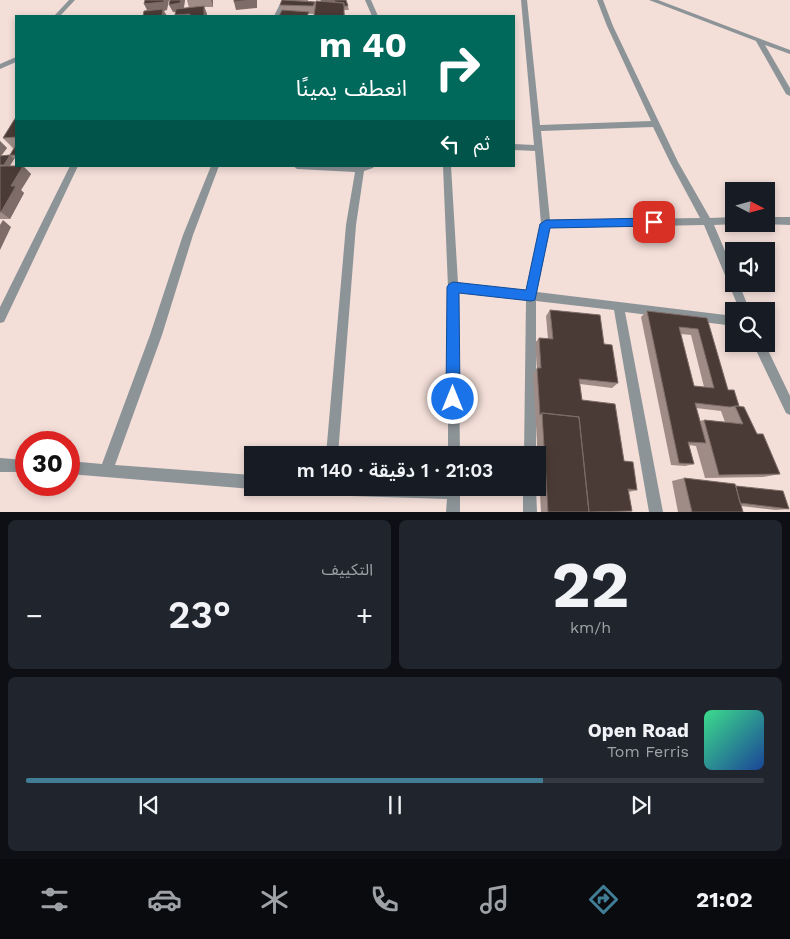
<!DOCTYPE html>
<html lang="ar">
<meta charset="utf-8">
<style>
:root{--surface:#171b24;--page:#20242c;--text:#f1f3f6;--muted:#9ea1a6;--line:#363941;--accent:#417e95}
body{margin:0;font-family:"Work Sans","Noto Sans Arabic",sans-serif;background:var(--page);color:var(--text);direction:rtl;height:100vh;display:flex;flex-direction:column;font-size:19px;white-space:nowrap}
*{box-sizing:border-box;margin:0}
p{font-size:16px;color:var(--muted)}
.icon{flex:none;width:28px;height:28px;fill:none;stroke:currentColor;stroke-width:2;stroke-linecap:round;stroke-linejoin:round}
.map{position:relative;height:512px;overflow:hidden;direction:ltr}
.sheet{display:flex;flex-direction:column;gap:8px;padding:8px;background:#0d0f14;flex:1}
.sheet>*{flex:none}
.hud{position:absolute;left:15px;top:15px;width:500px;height:152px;border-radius:0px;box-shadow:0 2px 8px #0003;direction:rtl;background:#00695c;color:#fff;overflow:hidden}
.needle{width:32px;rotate:96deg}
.fabs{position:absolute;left:725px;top:182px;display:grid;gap:10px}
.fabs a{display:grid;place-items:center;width:50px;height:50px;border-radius:0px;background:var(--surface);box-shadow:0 2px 8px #0003;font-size:25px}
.speed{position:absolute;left:15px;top:431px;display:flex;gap:10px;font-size:25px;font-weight:700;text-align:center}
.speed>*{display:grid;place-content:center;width:65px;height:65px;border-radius:50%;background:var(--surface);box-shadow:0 2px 8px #0003;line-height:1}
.speed .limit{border:8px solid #d22;background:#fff;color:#111}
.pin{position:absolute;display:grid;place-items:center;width:42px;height:42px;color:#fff;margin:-21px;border-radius:10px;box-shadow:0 2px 8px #0006}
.me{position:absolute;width:55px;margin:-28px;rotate:0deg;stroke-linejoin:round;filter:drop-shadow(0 0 4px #0008)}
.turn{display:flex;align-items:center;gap:18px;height:105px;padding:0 25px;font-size:22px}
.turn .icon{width:65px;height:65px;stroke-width:2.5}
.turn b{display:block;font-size:35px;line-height:42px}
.then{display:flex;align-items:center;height:48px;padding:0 25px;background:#0003;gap:10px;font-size:19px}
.big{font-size:38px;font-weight:600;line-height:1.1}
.sheet .widget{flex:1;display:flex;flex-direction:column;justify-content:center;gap:8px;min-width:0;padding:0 18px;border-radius:8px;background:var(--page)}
.sheet .dial{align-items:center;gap:0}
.dial b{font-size:65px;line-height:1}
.song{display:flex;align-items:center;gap:15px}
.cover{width:60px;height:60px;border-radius:8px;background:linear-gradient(135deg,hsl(150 70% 55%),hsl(220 70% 35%))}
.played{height:5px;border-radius:2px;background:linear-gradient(90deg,var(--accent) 70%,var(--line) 70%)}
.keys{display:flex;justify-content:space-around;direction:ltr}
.heat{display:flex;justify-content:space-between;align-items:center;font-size:28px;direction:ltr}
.sheet .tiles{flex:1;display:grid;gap:8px;grid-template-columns:1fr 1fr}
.widget:last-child{grid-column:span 2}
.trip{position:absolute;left:244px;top:446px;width:302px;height:50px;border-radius:0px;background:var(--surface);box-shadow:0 2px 8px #0003;font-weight:600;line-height:50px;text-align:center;direction:rtl}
.dock{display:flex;height:80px;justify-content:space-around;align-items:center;background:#090b0e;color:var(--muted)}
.dock .icon{width:35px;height:35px}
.dock .selected{color:var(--accent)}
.dock b{font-size:22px;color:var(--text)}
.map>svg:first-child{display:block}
</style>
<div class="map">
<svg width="790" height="512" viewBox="0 0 790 512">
<rect width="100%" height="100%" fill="#f3ded8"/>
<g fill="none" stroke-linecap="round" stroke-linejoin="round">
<path fill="#8c9498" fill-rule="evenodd" d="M69,0H75L60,16H54Z
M282,0H288L280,16H274Z
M365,0H371L378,16H372Z
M521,0H527L540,125L651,121L607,26L597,0H603L613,26L678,162L710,218L734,217V224H737L714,225L734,272V284H739L750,311H740L704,225L550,228L537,292L734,316V326L625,312L663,512H649L614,310L536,301V455H524L526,300L458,292L460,455H448V287L443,166H451L458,283L527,291L541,224L535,151L514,150V144L534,145ZM653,127L670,162L700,218L550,220L541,131Z
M649,0H658L790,50V54L765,45L790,88V96L786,94L756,41Z
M16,57V62L0,69V64Z
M70,166H78L4,322L0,323V307Z
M211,166H219L193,235L162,335L115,465L252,475V488H255L252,489L69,474V461L102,464L150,335L183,235Z
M293,166H374L373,168L364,171L356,225L338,455H326L346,225L355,172L297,169Z
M766,217H790V225L763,224H766Z
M753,344H765L790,396V415L786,413Z
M0,458L26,460V472H0Z
M312,488H460V512H446L447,499L319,495L314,493Z
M523,488H536L537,512H523Z"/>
</g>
<path fill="#9f8c87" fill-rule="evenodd" d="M185,0L184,8H189L187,0H213V7H204L207,16H175V12H173Z
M282,0H308V1L315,2L316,5L321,1L320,0H346L349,10H344L345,16H314V14L281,12L280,5Z
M16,117V159H14L10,166H23L31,174L21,190L24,193L10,219H0V141L7,148L1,156L10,155L14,149L3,138Z
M550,310L604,344L618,383L612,388L580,384L582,400L624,461L637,490L629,492L632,511L541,512L533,373L537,369L535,343L539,338L548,339L546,316Z
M647,311L707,318L728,390L757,434L780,474L763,477L705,478L696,446L689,445L694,464L685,466L671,465L641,317ZM681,334L691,335L704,387L694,386ZM696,408L721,411L725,422L704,420L700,421Z
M684,478L736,486L789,509L776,510L741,506L743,512H678L672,481Z"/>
<path fill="#7d6c67" d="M164,0H169L167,10L164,11L167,16H162L148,12L144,4Z
M181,0H185L183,11L173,12L169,5Z
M211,0H213V7Z
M253,0H257V8L236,10L234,2Z
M321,0H334V2L321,4Z
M204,6L207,14V16H204Z
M0,141L7,148L0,157Z
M10,155L14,159L8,169L4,165Z
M23,166L31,174L21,190L24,193L10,219L1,212L11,186Z
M3,220L11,227L0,250V225Z"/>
<path fill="#4b3b36" stroke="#7d6c67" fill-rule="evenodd" d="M145,0H164V2L144,4Z
M170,0H181L180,3L169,5Z
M234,0H253L234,2Z
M282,0H283L315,2L313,6L280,5Z
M334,0H346L348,6H344V3L335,2Z
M316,1L344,3V16H314Z
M204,6V16H190V14L175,15L176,9Z
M163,9L162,16H143L144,11Z
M282,10L309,12L307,16H279Z
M16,117V137L3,138Z
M16,145V155H10L4,165H0V156L10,155Z
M0,166H23L11,186H16L1,212H0Z
M550,310L600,315L604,344L612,345L618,383L579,379L582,400L615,404L624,461L633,462L637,490L628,489L632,511L589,512L579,417L542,413L540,415L537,368H541L539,338L553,339Z
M647,311L707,318L728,390H734L739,406H735L730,407L695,403L706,443L688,442L694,464L679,463ZM679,327L698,329L714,388L694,386Z
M735,406L744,407L757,434H763L780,474L719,475L704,420L743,424Z
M542,413L579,417L589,512H548Z
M684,478L735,484L743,512H692Z
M736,486L783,491L789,509L740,503Z"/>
<path fill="#1a73e8" stroke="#114b97" d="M654,218L659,222L654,226L550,228L535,300L531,301L459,293L460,399L458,404L453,406L449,404L446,399L447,287L449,284L453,282L526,290L540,224L546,220Z"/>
</svg>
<div class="fabs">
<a><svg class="needle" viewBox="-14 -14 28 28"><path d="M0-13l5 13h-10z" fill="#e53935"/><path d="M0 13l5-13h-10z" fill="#9ea1a6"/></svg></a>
<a><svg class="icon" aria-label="sound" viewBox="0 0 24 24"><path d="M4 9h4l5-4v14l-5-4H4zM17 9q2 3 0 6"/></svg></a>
<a><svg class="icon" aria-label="search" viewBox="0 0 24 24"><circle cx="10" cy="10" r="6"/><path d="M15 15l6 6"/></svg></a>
</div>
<div class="speed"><div class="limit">30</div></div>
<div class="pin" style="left:654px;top:222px;background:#d93025"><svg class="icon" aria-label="arrive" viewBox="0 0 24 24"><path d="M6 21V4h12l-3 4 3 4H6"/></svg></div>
<svg class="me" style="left:453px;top:399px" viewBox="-20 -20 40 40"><circle r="17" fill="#1a73e8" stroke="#fff" stroke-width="3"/><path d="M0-11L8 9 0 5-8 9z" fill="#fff"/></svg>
<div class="trip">21:03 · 1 دقيقة · 140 m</div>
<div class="hud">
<div class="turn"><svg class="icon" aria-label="right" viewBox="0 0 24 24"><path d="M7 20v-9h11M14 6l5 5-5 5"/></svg><div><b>40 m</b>انعطف يمينًا</div></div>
<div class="then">ثم<svg class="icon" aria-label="left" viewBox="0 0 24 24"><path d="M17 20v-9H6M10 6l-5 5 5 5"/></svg></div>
</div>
</div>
<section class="sheet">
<div class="tiles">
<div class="widget dial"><b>22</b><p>km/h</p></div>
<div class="widget"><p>التكييف</p>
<div class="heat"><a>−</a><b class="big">23°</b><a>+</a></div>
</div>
<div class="widget">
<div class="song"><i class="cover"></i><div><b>Open Road</b><p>Tom Ferris</p></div></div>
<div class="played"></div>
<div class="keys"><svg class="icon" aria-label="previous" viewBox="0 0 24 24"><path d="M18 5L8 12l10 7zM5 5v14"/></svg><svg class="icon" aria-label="pause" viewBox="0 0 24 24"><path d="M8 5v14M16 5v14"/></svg><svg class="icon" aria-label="next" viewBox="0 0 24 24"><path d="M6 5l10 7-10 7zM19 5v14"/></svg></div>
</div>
</div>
</section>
<nav class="dock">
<b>21:02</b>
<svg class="icon selected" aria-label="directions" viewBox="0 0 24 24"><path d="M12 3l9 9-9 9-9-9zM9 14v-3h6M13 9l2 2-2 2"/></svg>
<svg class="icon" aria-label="music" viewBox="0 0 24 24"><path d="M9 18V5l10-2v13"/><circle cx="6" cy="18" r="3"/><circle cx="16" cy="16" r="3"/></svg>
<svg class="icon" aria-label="phone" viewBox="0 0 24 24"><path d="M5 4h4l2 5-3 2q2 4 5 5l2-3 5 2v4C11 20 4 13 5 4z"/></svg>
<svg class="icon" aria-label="climate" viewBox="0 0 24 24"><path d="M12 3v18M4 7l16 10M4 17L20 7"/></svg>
<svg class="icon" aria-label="car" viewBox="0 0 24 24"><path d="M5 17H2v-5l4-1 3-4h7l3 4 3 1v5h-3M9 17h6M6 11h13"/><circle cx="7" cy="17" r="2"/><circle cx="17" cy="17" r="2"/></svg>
<svg class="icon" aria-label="filters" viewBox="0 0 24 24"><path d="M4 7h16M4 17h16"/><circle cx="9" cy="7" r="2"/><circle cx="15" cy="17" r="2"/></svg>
</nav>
